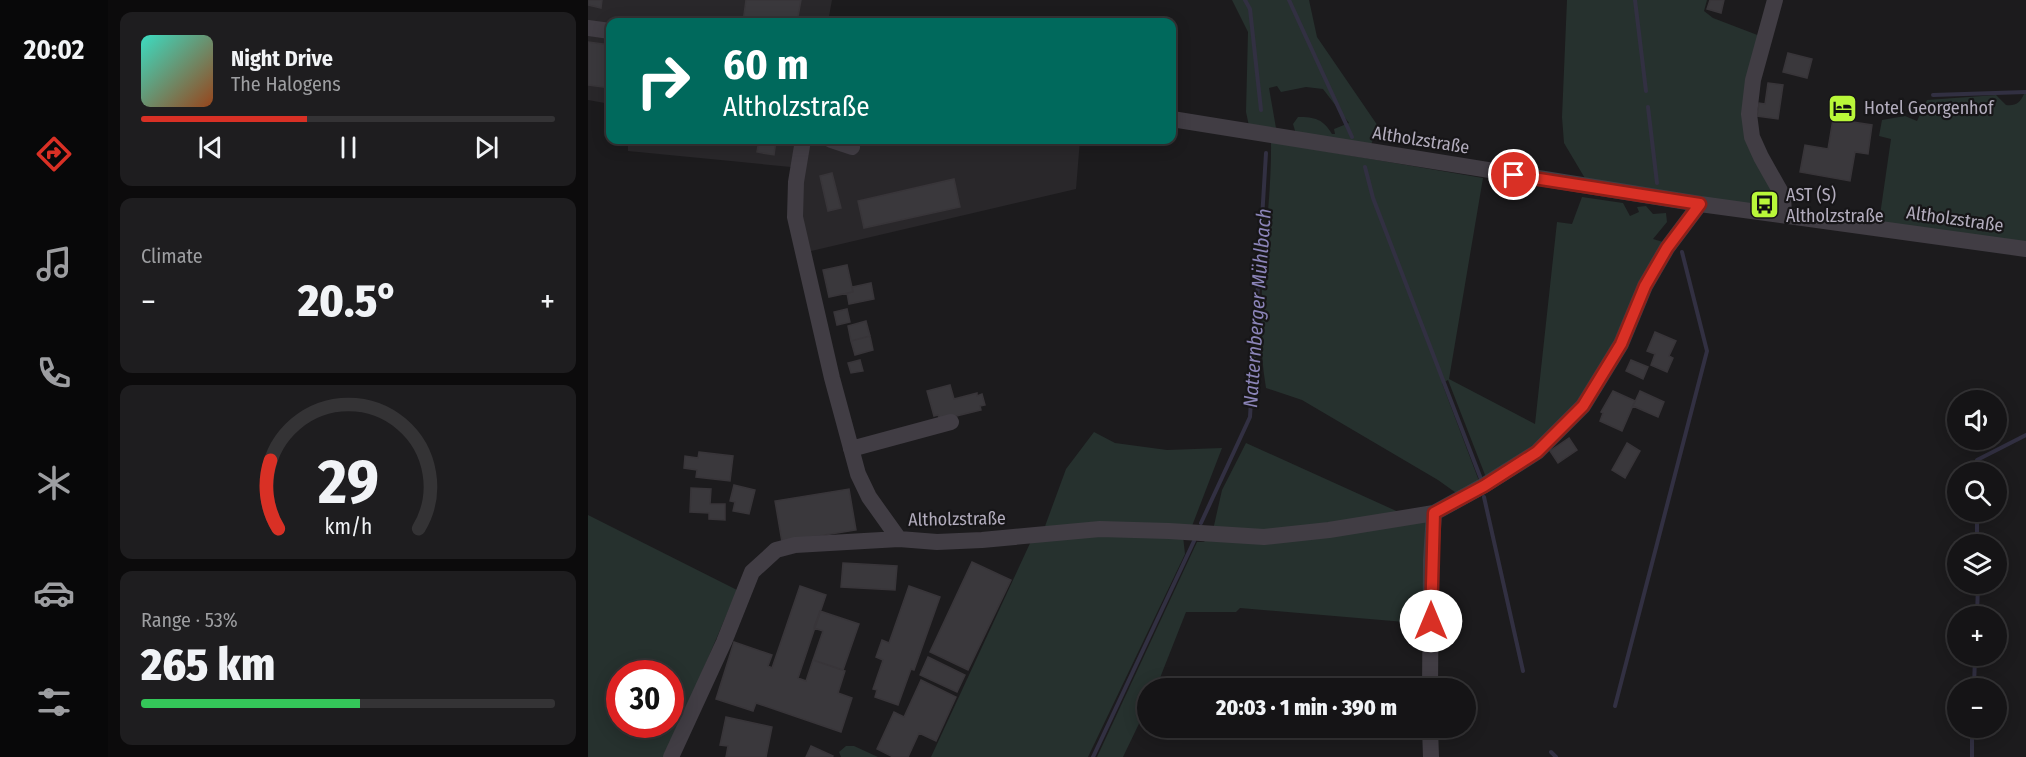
<!DOCTYPE html>
<meta charset="utf-8">
<style>
:root{--surface:#151416;--page:#1e1d1f;--text:#f1f3f6;--muted:#9d9ea1;--line:#343335;--accent:#d93025}
body{margin:0;font-family:"Fira Sans Condensed",sans-serif;background:var(--page);color:var(--text);height:100vh;display:flex;flex-direction:column;font-size:22px;white-space:nowrap}
*{box-sizing:border-box;margin:0}
p{font-size:20px;color:var(--muted)}
.icon{flex:none;width:33px;height:33px;fill:none;stroke:currentColor;stroke-width:2;stroke-linecap:round;stroke-linejoin:round}
.map{position:relative;flex:1;overflow:hidden}
.drawer{display:flex;flex-direction:column;gap:12px;padding:12px;background:#0c0b0c;width:480px}
.drawer>*{flex:none}
.guide{position:absolute;left:18px;top:18px;width:570px;height:126px;border-radius:12px;box-shadow:0 3px 15px #0003,0 0 0 2px var(--line);background:#00695c;color:#fff;overflow:hidden}
.controls{position:absolute;left:1359px;top:390px;display:grid;gap:12px}
.controls a{display:grid;place-items:center;width:60px;height:60px;border-radius:50%;background:var(--surface);box-shadow:0 3px 15px #0003,0 0 0 2px var(--line);font-size:30px}
.speed{position:absolute;left:18px;top:660px;display:flex;gap:12px;font-size:30px;font-weight:700;text-align:center}
.speed>*{display:grid;place-content:center;width:78px;height:78px;border-radius:50%;background:var(--surface);box-shadow:0 3px 15px #0003,0 0 0 2px var(--line);line-height:1}
.speed .limit{border:9px solid #d22;background:#fff;color:#111}
.pin{position:absolute;display:grid;place-items:center;width:51px;height:51px;color:#fff;margin:-26px;border:3px solid #fff;border-radius:50%;box-shadow:0 2px 6px #0007}
.me{position:absolute;width:66px;margin:-33px;rotate:0deg;stroke-linejoin:round;filter:drop-shadow(0 0 4px #0008)}
.turn{display:flex;align-items:center;gap:21px;height:126px;padding:0 18px;font-size:27px}
.turn .icon{width:78px;height:78px;stroke-width:2.5}
.turn b{display:block;font-size:42px;line-height:51px}
.big{font-size:45px;font-weight:800;line-height:1.1}
.drawer .widget{flex:1;display:flex;flex-direction:column;justify-content:center;gap:9px;min-width:0;padding:0 21px;border-radius:12px;background:var(--page)}
.drawer .dial{align-items:center;gap:0}
.dial svg{height:156px;overflow:visible;fill:none;stroke:var(--line);stroke-width:7;stroke-linecap:round;text-anchor:middle}
.dial text{fill:var(--text);stroke:none}
.song{display:flex;align-items:center;gap:18px}
.cover{width:72px;height:72px;border-radius:9px;background:linear-gradient(135deg,hsl(170 70% 55%),hsl(20 70% 35%))}
.played{height:6px;border-radius:3px;background:linear-gradient(90deg,var(--accent) 40%,var(--line) 40%)}
.keys{display:flex;justify-content:space-around;direction:ltr}
.heat{display:flex;justify-content:space-between;align-items:center;font-size:33px;direction:ltr}
.charge{height:9px;border-radius:4px;background:linear-gradient(90deg,#34c759 53%,var(--line) 0)}
.trip{position:absolute;left:549px;top:678px;width:339px;height:60px;border-radius:30px;background:var(--surface);box-shadow:0 3px 15px #0003,0 0 0 2px var(--line);font-weight:800;line-height:60px;text-align:center}
main{display:flex;flex:1;min-height:0}
.tab-bar{display:flex;flex-direction:column;width:108px;justify-content:space-around;align-items:center;background:#080809;color:var(--muted)}
.tab-bar .icon{width:42px;height:42px}
.tab-bar .current{color:var(--accent)}
.tab-bar b{font-size:27px;color:var(--text)}
.map>svg:first-child{display:block}
</style>
<main>
<nav class="tab-bar">
<b>20:02</b>
<svg class="icon current" aria-label="directions" viewBox="0 0 24 24"><path d="M12 3l9 9-9 9-9-9zM9 14v-3h6M13 9l2 2-2 2"/></svg>
<svg class="icon" aria-label="music" viewBox="0 0 24 24"><path d="M9 18V5l10-2v13"/><circle cx="6" cy="18" r="3"/><circle cx="16" cy="16" r="3"/></svg>
<svg class="icon" aria-label="phone" viewBox="0 0 24 24"><path d="M5 4h4l2 5-3 2q2 4 5 5l2-3 5 2v4C11 20 4 13 5 4z"/></svg>
<svg class="icon" aria-label="climate" viewBox="0 0 24 24"><path d="M12 3v18M4 7l16 10M4 17L20 7"/></svg>
<svg class="icon" aria-label="car" viewBox="0 0 24 24"><path d="M5 17H2v-5l4-1 3-4h7l3 4 3 1v5h-3M9 17h6M6 11h13"/><circle cx="7" cy="17" r="2"/><circle cx="17" cy="17" r="2"/></svg>
<svg class="icon" aria-label="filters" viewBox="0 0 24 24"><path d="M4 7h16M4 17h16"/><circle cx="9" cy="7" r="2"/><circle cx="15" cy="17" r="2"/></svg>
</nav>
<section class="drawer">
<div class="widget">
<div class="song"><i class="cover"></i><div><b>Night Drive</b><p>The Halogens</p></div></div>
<div class="played"></div>
<div class="keys"><svg class="icon" aria-label="previous" viewBox="0 0 24 24"><path d="M18 5L8 12l10 7zM5 5v14"/></svg><svg class="icon" aria-label="pause" viewBox="0 0 24 24"><path d="M8 5v14M16 5v14"/></svg><svg class="icon" aria-label="next" viewBox="0 0 24 24"><path d="M6 5l10 7-10 7zM19 5v14"/></svg></div>
</div>
<div class="widget"><p>Climate</p>
<div class="heat"><a>−</a><b class="big">20.5°</b><a>+</a></div>
</div>
<div class="widget dial"><svg viewBox="0 0 100 80">
<path d="M14 69A42 42 0 1 1 86 69"/>
<path d="M14 69A42 42 0 0 1 10 34" stroke="#d93025"/>
<text x="50" y="56" font-size="32" font-weight="700">29</text>
<text x="50" y="72" font-size="11">km/h</text>
</svg></div>
<div class="widget"><p>Range · 53%</p><b class="big">265 km</b><div class="charge"></div></div>
</section>
<div class="map">
<svg width="1438" height="757" viewBox="0 0 1438 757">
<rect width="100%" height="100%" fill="#1c1b1d"/>
<path fill="#29272a" d="M0,0H244L240,22H22V104L0,100Z
M40,140H492L488,189L219,252L203,167L40,151Z"/>
<path fill="#26312e" fill-rule="evenodd" d="M644,0H721L729,37L792,129V138L786,137L782,147L708,134L705,124L710,117C727,117 735,119 744,134H747L746,129L761,123L735,89L718,87L693,92L689,86L681,88L688,128L661,126L658,112L660,32Z
M979,0H1119L1116,11L1125,18L1172,36L1156,99L1186,192L1187,200L1182,207L998,180L976,143L974,117Z
M1436,94H1438V242L1291,222L1303,139L1291,136L1294,120L1317,116L1329,121L1339,100L1408,95L1418,105C1428,106 1432,103 1436,94Z
M683,142L895,178L861,379L947,424L969,222L984,224L994,197L1035,203L1042,216L1051,212L1049,207L1058,206L1065,214L1078,213L1079,222L1065,239L1075,242L1039,320L996,396L963,431L899,480L860,380L854,383L891,481L871,495L850,480L714,400L678,388C664,307 684,223 683,142Z
M506,432L527,443L579,450L634,448L604,526L456,529L478,469Z
M658,443L815,514L683,532L625,530L634,490Z
M0,515L149,590L78,757H0ZM32,674H82V724H32Z
M838,516L840,624L652,608L648,612H598L568,688H560L559,707L535,757H509L609,542H616L619,538Z
M506,534L595,536L597,554L500,757H343L444,539Z
M258,746H266L290,757H253L251,752Z"/>
<g fill="none" stroke-linecap="round" stroke-linejoin="round">
<path stroke="#323042" stroke-width="4" d="M657,0L662,9L673,110
M701,0L764,137
M1047,0L1058,91
M1345,95L1438,92
M1060,107L1069,183
M777,167L785,198L893,479
M1389,472V460L1438,435
M896,497L935,671
M1389,512V544
M613,523L662,417L678,153
M1389,616L1390,584
M1386,688L1387,656
M1027,706L1119,351L1094,252
M1384,728V757
M963,752L968,757
M505,757L606,541"/>
</g>
<path fill="#3a383c" stroke="#383539" stroke-width="1.5" d="M0,0H14L13,8L0,5Z
M158,0H213L209,22H155Z
M1122,0H1136L1133,13L1119,9Z
M0,42L22,45V88L0,85Z
M1200,53L1224,59L1219,78L1195,72Z
M1180,83L1195,85L1190,119L1169,116L1171,103L1177,104Z
M1245,119L1284,125L1280,154L1267,152L1262,181L1212,172L1217,145L1240,149Z
M86,140H106L105,144L86,141Z
M171,140H188L186,155L169,152Z
M244,173L253,208L240,211L232,176Z
M366,179L372,207L276,228L270,201Z
M259,265L265,292L241,297L235,270Z
M283,283L286,299L261,304L259,293L265,292L264,287Z
M259,309L262,322L249,325L246,312Z
M278,321L282,336L263,341L260,326Z
M1067,332L1088,341L1081,356L1085,358L1079,372L1063,365L1067,354L1059,351Z
M282,336L285,350L267,355L263,341Z
M272,360L275,371L263,373L260,363Z
M1043,360L1060,367L1055,379L1038,371Z
M362,385L366,399L389,393V396L394,394L397,405L392,406L393,410L352,420L350,415L346,416L339,391Z
M1025,391L1047,401L1034,431L1012,421L1015,413L1013,412Z
M1052,391L1076,402L1070,417L1045,406Z
M981,438L989,450L970,463L962,451Z
M1039,443L1052,451L1037,478L1024,470Z
M111,452L145,456L142,481L108,477L109,470L96,468L97,456L110,458Z
M146,485L167,490L161,514L145,511L147,502L142,501Z
M103,488L123,489L122,504H137V520L121,519V513L102,512Z
M261,489L268,530L194,542L187,501Z
M384,562L423,580L380,670L342,652Z
M255,563L309,566L307,590L253,587Z
M212,586L238,595L210,678L218,681L225,660L257,671L250,693L264,698L253,732L168,703L165,711L128,699L146,642L184,655L180,666L184,668Z
M321,586L352,597L326,670L323,669L310,705L287,697L289,690L285,689L295,660L288,657L294,640L301,643Z
M232,611L271,624L255,670L225,660L235,631L226,628Z
M340,657L377,675L369,692L332,675Z
M333,680L368,697L348,741L331,733L320,757H305L289,749L306,712L316,717Z
M138,717L184,727L178,757H138L140,746L132,745Z
M223,746L245,756L244,757H218Z"/>
<g fill="none" stroke-linecap="round" stroke-linejoin="round">
<path stroke="#413d44" stroke-width="16" d="M1187,0L1165,80L1161,114L1164,137L1173,157L1195,196L1196,215
M0,28L22,31
M584,119L1112,204L1438,249
M215,140L208,182L207,217L244,378L270,474L281,497L311,539L349,542L394,540L512,529L581,531L676,537L741,530L846,513L895,486L949,452L995,406L1033,344L1057,286L1079,248L1112,204
M243,140L264,147
M263,449L363,422
M842,688L843,560L846,513
M842,728L843,757
M83,757L136,642L164,572L188,550L207,545L311,539"/>
</g>
<g fill="none" stroke-linecap="round" stroke-linejoin="round">
<defs>
<path id="route" d="M843,621L846,513L896,486L949,452L995,406L1033,344L1057,286L1079,248L1112,204L926,175"/>
</defs>
<use href="#route" stroke="#8d1f18" stroke-width="15"/>
<use href="#route" stroke="#d93025" stroke-width="10"/>
</g>
<defs>
<symbol id="hotel-square" viewBox="-11 -11 22 22"><rect x="-9" y="-9" width="18" height="18" rx="4" fill="#b9f739" stroke="#171618"/><path d="M-6-4.5h1.5V1H6V5H4.5V3h-9V5H-6ZM-4 0a1.8 1.8 0 1 1 3.6 0ZM.5 0V-2.5h3Q6-2.5 6 0Z" fill="#111"/></symbol>
<symbol id="bus-square" viewBox="-11 -11 22 22"><rect x="-9" y="-9" width="18" height="18" rx="4" fill="#b9f739" stroke="#171618"/><path d="M-5-6H5V4H4V6H2V4H-2V6H-4V4H-5ZM-3.5-4V0h7V-4ZM-3.5 1.2v1.5H-2V1.2ZM2 1.2v1.5H3.5V1.2Z" fill="#111"/></symbol>
</defs>
<g fill-rule="evenodd">
<use href="#hotel-square" x="1238" y="92" width="33" height="33"/>
<use href="#bus-square" x="1160" y="188" width="33" height="33"/>
</g>
<g text-anchor="middle" dominant-baseline="central" stroke-width="4.5" stroke-linejoin="round" paint-order="stroke">
<g font-size="18" fill="#b3adbd" stroke="#171618" text-anchor="start">
<text x="1276" y="108">Hotel Georgenhof</text>
<text x="1198" y="195">AST (S)<tspan x="1198" dy="21">Altholzstraße</tspan></text>
</g>
<g font-size="18" fill="#b3adbd" stroke="#171618">
<text transform="translate(833 140) rotate(9)">Altholzstraße</text>
<text transform="translate(1367 219) rotate(8)">Altholzstraße</text>
<text transform="translate(369 519) rotate(-1)">Altholzstraße</text>
</g>
<g font-size="20" font-style="italic" fill="#8b84b8" stroke="#171618">
<text transform="translate(669 308) rotate(-86)">Natternberger Mühlbach</text>
</g>
</g>
</svg>
<div class="controls">
<a><svg class="icon" aria-label="sound" viewBox="0 0 24 24"><path d="M4 9h4l5-4v14l-5-4H4zM17 9q2 3 0 6"/></svg></a>
<a><svg class="icon" aria-label="search" viewBox="0 0 24 24"><circle cx="10" cy="10" r="6"/><path d="M15 15l6 6"/></svg></a>
<a><svg class="icon" aria-label="layers" viewBox="0 0 24 24"><path d="M12 4l9 5-9 5-9-5zM3 14l9 5 9-5"/></svg></a>
<a>+</a>
<a>−</a>
</div>
<div class="speed"><div class="limit">30</div></div>
<div class="pin" style="left:926px;top:175px;background:#d93025"><svg class="icon" aria-label="arrive" viewBox="0 0 24 24"><path d="M6 21V4h12l-3 4 3 4H6"/></svg></div>
<svg class="me" style="left:843px;top:621px" viewBox="-20 -20 40 40"><circle r="19" fill="#fff"/><path d="M0-13L10 11 0 6-10 11z" fill="#d93025"/></svg>
<div class="trip">20:03 · 1 min · 390 m</div>
<div class="guide">
<div class="turn"><svg class="icon" aria-label="right" viewBox="0 0 24 24"><path d="M7 20v-9h11M14 6l5 5-5 5"/></svg><div><b>60 m</b>Altholzstraße</div></div>
</div>
</div>
</main>
